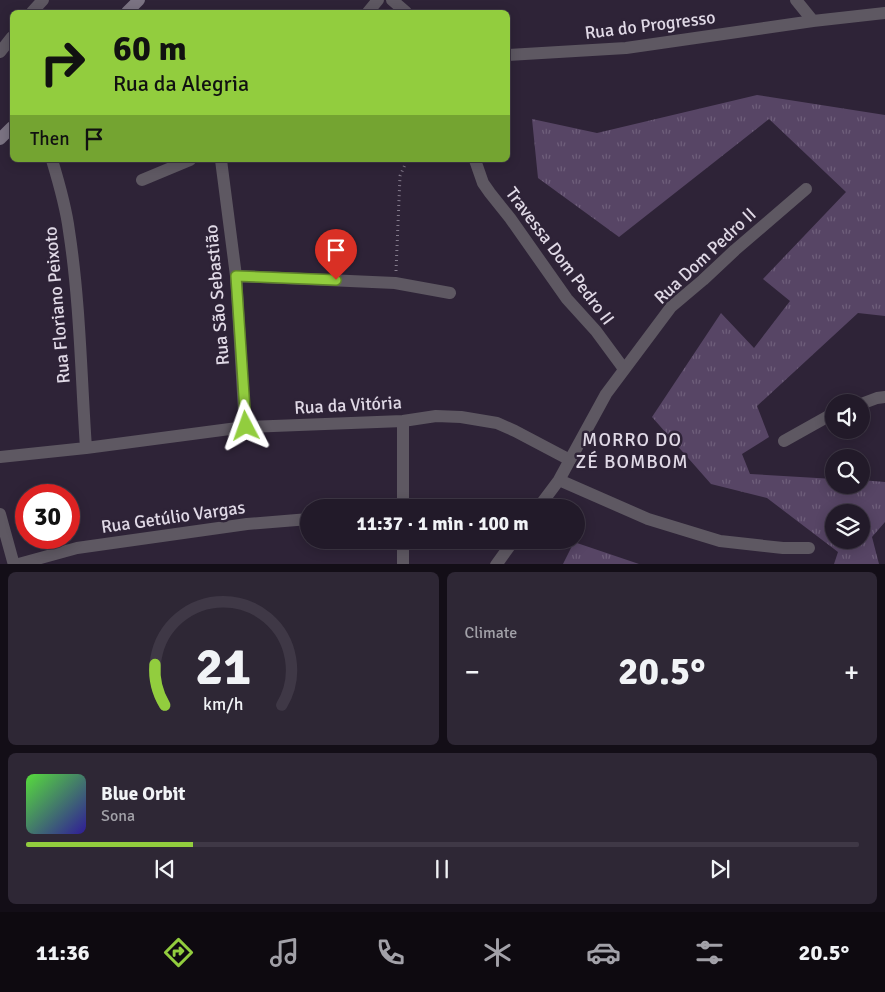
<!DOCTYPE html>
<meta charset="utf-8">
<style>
:root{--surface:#221a29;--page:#2e2735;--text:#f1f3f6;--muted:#a2a1a8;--line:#3f3846;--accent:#92cd3e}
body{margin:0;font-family:Signika,sans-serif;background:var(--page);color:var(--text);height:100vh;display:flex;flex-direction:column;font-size:19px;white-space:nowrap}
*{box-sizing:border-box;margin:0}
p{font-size:16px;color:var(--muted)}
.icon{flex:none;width:28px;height:28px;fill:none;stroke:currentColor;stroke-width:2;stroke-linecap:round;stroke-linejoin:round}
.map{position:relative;height:564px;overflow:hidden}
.sheet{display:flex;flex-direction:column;gap:8px;padding:8px;background:#130e17;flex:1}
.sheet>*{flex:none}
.hud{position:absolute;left:10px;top:10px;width:500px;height:152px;border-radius:8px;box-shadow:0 2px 12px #0003,0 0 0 1px var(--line);background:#92cd3e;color:#111;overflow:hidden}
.fabs{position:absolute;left:825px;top:394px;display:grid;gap:10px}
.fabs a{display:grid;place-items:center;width:45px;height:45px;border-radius:50%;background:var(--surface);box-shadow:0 2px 12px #0003,0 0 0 1px var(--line);font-size:25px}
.speed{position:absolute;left:15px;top:484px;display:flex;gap:10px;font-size:25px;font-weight:700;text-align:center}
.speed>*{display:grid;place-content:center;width:65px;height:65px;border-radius:50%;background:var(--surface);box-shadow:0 2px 12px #0003,0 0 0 1px var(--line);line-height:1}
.speed .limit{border:8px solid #d22;background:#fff;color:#111}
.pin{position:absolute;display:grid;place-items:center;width:42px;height:42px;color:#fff;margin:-51px -21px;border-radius:50% 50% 50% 0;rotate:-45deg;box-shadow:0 0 5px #0007}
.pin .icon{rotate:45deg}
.me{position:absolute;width:55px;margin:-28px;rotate:356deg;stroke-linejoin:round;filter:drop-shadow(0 0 4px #0008)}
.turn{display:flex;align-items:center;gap:18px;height:105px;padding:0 20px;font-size:22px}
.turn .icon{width:65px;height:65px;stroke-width:2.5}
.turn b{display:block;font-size:35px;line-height:42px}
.then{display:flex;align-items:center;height:48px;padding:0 20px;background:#0003;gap:10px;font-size:19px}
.big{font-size:38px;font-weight:800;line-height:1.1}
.sheet .tile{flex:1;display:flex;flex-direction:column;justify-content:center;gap:8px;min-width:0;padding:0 18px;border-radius:8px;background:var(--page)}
.sheet .dial{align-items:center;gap:0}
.dial svg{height:130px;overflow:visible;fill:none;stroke:var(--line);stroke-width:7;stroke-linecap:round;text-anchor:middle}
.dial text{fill:var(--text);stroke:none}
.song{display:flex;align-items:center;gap:15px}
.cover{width:60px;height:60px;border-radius:8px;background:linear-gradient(135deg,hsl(110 70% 55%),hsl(250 70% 35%))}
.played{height:5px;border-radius:2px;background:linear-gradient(90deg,var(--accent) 20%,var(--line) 20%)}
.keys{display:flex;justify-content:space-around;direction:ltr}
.heat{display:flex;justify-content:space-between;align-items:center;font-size:28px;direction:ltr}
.sheet .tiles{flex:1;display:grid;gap:8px;grid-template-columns:1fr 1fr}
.tile:last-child{grid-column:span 2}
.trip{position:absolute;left:300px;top:499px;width:285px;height:50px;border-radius:25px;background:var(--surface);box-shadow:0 2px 12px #0003,0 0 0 1px var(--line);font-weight:800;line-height:50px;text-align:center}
.tabs{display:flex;height:80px;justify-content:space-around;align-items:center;background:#0e0a10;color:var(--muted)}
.tabs .icon{width:35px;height:35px}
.tabs .current{color:var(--accent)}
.tabs b{font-size:22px;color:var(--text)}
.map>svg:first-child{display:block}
</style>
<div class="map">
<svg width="885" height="565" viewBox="0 0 885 565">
<defs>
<pattern id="grass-tufts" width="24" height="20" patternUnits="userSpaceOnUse" patternTransform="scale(1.25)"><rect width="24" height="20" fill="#574565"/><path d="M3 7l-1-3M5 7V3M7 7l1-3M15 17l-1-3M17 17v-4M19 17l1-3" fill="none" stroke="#6f5f7b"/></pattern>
</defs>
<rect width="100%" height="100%" fill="#2e2337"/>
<path fill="url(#grass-tufts)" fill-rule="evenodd" d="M757,95L885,115V316L858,313L757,406L769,437L742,454L750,474L834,479V485H861V480L885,482V522L872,537L879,564H834L838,552L767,498L711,484L652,417L721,313L754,348L790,301L763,279L846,192L769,119L619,237L538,178L532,119L597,133ZM834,512H861V540H834Z
M574,542L639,564H563Z"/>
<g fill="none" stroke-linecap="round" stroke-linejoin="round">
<path stroke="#847b8c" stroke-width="3" stroke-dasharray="1 4" stroke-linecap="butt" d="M396,271L400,176L407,160"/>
<path stroke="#5e5862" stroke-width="12" d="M392,0L406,12
M796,0L813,21
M32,12L43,0
M368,12L378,0
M0,52L12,37
M508,55L626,48L813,21L885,13
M52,160C59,183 66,207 69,231C80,302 81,375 86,448
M221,160L236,276L245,427
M475,160L483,183L490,193L510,218L567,299L596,331L624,369
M142,180L190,160
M236,276L395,283L450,293
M861,404L877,398L885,397
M403,421V508
M784,441L834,413
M0,457L86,448L245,427L403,421L436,416L461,417L497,423L515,431L570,460
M559,480L648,519L720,541L783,548H809
M538,508L559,480L606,394L671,307L703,280L735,250L806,189
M15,565L77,548L247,524L309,519
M403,565V540
M496,565L514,540"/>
<path stroke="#5e5862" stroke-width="12" d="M0,514L14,565"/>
<path stroke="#7b7383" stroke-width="12" d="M127,12L139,0
M0,139L12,127"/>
</g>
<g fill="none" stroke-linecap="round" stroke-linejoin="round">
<defs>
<path id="route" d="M246,426L236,276L336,280"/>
</defs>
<use href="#route" stroke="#5f8528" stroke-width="12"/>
<use href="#route" stroke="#92cd3e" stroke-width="9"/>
</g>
<g text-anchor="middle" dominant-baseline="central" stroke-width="5" stroke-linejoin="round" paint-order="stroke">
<g font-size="18" fill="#e0d9e6" stroke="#2e2337">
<text transform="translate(650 25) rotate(-7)">Rua do Progresso</text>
<text transform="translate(560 256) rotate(53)">Travessa Dom Pedro II</text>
<text transform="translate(705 256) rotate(-43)">Rua Dom Pedro II</text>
<text transform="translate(217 295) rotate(-95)">Rua São Sebastião</text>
<text transform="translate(57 305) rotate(-95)">Rua Floriano Peixoto</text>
<text transform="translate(348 405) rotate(-3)">Rua da Vitória</text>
<text transform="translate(173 517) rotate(-8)">Rua Getúlio Vargas</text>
</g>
<g font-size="19" letter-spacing="1" fill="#e0d9e6" stroke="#2e2337">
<text x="632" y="440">MORRO DO<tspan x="632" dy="22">ZÉ BOMBOM</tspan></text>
</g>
</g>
</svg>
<div class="fabs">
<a><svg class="icon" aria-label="sound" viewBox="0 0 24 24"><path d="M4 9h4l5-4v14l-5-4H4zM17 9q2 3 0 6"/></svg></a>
<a><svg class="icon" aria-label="search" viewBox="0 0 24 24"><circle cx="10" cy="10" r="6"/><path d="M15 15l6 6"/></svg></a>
<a><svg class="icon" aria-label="layers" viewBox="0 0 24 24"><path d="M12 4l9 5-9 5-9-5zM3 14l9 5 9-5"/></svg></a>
</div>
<div class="speed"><div class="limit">30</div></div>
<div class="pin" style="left:336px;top:280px;background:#d93025"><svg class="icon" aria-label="arrive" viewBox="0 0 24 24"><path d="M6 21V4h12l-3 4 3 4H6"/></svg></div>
<svg class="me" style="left:246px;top:426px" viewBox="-20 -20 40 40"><path d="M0-17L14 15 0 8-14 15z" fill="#92cd3e" stroke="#fff" stroke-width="4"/></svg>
<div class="trip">11:37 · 1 min · 100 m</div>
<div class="hud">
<div class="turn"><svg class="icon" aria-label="right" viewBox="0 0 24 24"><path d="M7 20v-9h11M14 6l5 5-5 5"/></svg><div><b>60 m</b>Rua da Alegria</div></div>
<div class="then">Then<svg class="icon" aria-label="arrive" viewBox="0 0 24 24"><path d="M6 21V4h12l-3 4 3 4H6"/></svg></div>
</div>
</div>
<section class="sheet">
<div class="tiles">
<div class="tile dial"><svg viewBox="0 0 100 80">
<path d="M14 69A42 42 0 1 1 86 69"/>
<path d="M14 69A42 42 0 0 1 8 44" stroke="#92cd3e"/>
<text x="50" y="56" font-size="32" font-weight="700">21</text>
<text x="50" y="72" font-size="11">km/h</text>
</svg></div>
<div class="tile"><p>Climate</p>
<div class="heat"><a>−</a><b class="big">20.5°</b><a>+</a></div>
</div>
<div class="tile">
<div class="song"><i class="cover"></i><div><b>Blue Orbit</b><p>Sona</p></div></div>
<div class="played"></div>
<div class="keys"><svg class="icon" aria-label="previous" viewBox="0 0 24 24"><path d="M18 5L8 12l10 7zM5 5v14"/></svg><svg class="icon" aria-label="pause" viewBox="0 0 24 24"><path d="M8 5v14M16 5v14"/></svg><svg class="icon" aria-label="next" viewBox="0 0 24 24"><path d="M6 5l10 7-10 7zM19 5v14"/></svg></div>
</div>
</div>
</section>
<nav class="tabs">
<b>11:36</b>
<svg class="icon current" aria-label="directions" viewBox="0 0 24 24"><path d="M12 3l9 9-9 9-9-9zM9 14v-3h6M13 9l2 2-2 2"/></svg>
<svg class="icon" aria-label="music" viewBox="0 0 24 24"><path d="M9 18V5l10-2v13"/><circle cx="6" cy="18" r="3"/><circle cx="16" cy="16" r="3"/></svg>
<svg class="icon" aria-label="phone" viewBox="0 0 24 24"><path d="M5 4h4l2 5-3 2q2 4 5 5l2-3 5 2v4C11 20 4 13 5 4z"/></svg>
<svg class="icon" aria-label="climate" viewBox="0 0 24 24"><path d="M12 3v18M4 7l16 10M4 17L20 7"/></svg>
<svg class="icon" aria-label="car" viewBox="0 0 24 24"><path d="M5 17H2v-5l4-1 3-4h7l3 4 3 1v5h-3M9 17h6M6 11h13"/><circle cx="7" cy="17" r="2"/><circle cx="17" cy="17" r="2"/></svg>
<svg class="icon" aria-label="filters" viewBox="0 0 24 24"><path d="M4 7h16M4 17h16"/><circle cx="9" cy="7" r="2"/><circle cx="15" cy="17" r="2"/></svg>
<b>20.5°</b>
</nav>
